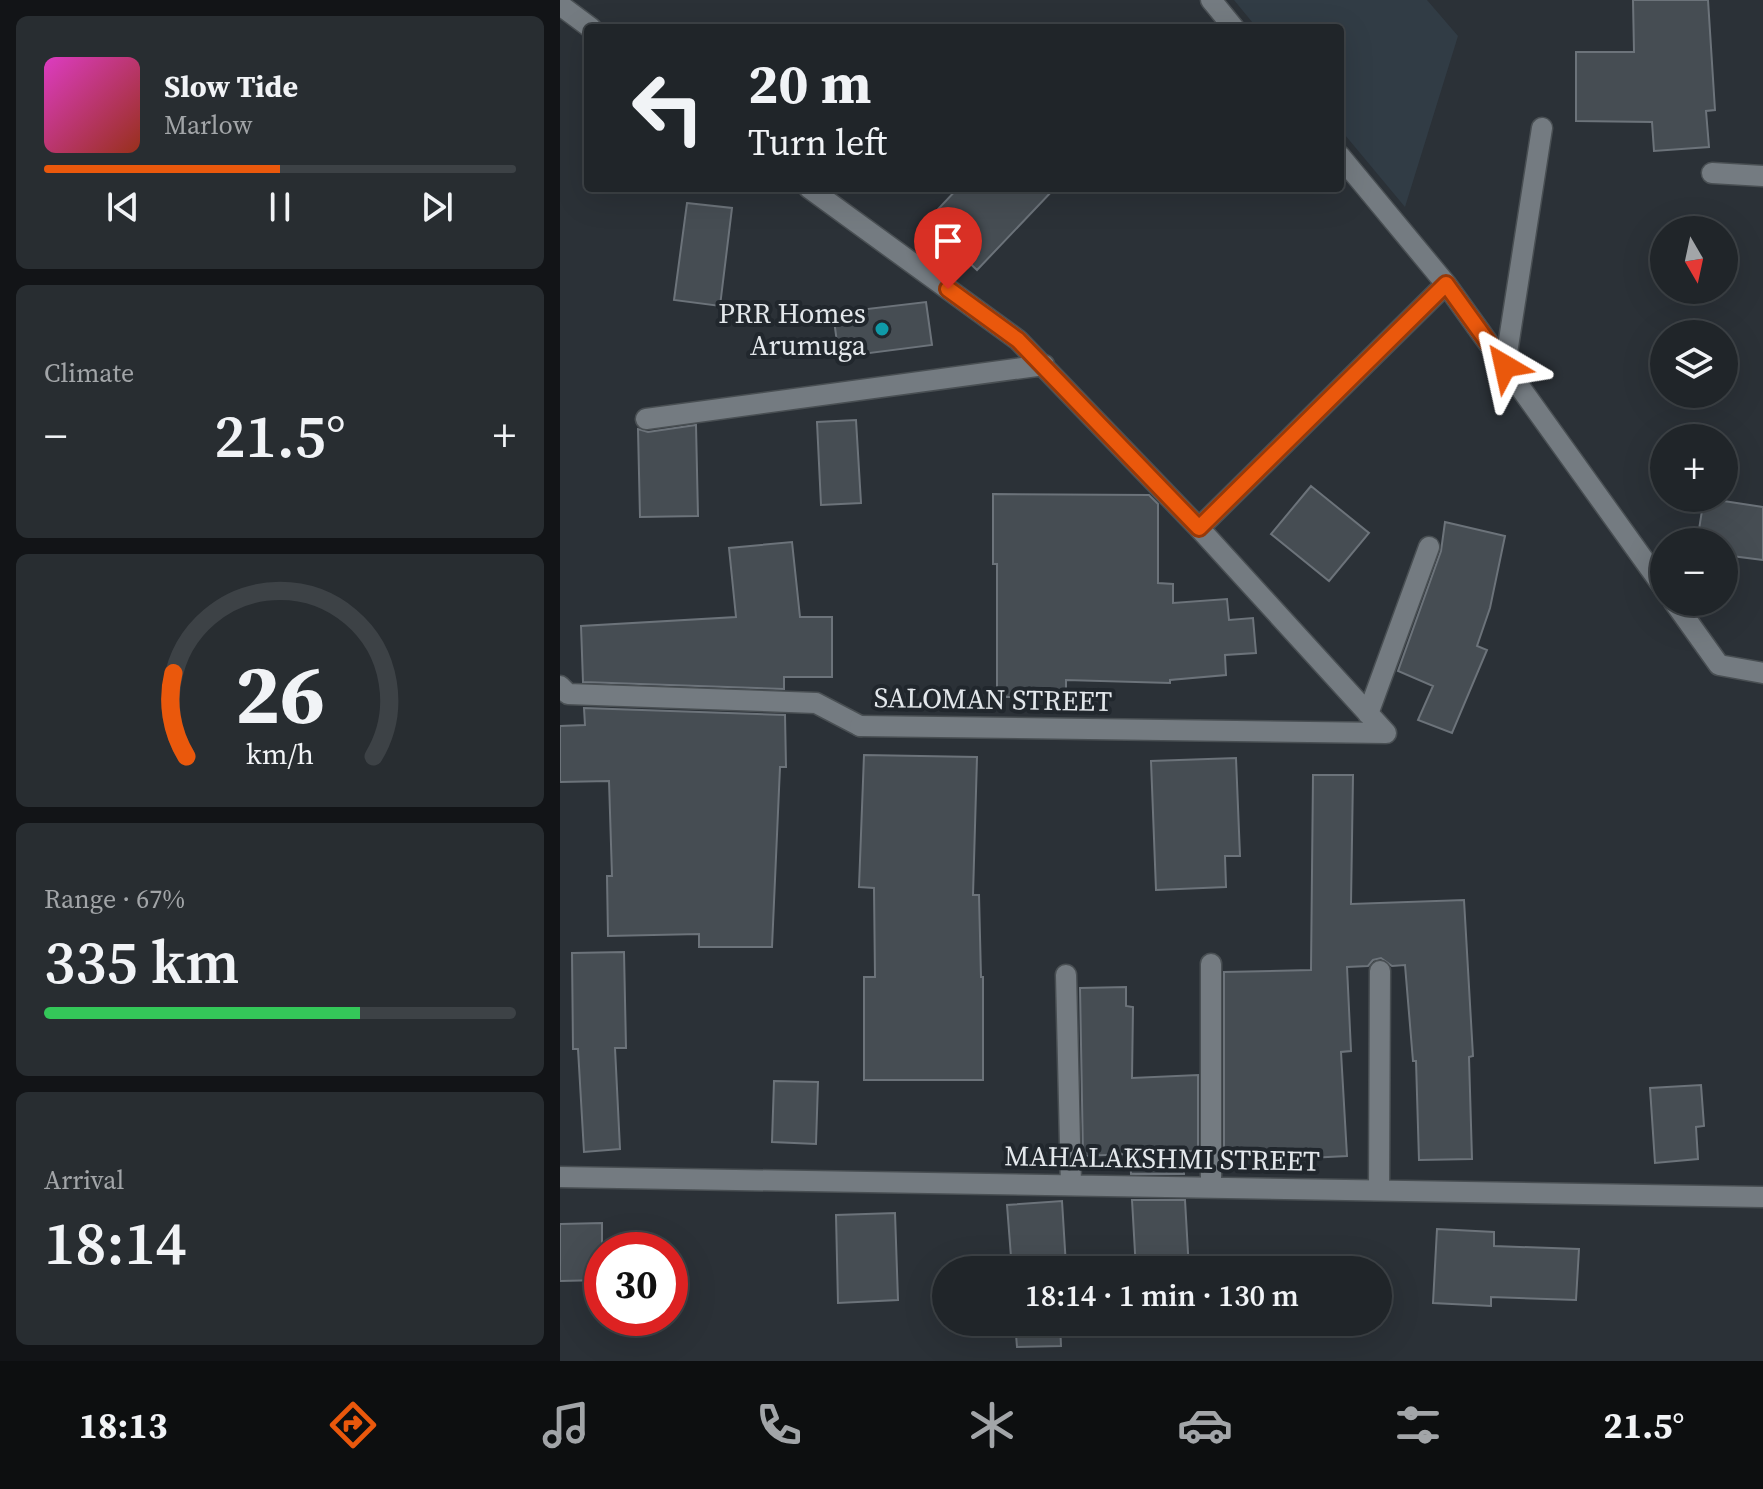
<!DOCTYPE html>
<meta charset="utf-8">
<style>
:root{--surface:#202529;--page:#282d31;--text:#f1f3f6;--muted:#a2a5a8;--line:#3d4246;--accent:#ea580c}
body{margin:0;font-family:"Source Serif 4",serif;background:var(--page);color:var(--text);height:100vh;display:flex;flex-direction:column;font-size:30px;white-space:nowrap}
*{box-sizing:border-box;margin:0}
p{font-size:26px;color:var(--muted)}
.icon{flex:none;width:44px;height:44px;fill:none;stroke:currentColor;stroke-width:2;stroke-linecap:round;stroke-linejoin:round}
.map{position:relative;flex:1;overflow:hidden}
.panel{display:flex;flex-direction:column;gap:16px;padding:16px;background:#121417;width:560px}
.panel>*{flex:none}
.banner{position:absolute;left:24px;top:24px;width:760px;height:168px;border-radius:8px;box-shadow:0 8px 32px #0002,0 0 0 2px var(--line);background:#202529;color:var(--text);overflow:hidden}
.needle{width:52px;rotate:171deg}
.buttons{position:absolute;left:1090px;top:216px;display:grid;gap:16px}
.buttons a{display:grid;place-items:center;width:88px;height:88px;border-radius:50%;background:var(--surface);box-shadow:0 8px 32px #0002,0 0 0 2px var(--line);font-size:40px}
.speed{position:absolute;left:24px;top:1232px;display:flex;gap:16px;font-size:40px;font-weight:700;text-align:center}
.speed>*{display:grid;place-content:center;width:104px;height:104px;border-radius:50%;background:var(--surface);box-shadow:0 8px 32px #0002,0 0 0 2px var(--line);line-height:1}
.speed .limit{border:12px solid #d22;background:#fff;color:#111}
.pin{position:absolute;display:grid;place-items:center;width:68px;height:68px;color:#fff;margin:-82px -34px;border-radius:50% 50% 50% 0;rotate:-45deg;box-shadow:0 0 8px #0007}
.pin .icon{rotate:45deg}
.me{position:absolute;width:88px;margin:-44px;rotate:324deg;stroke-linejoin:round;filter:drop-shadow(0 0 6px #0008)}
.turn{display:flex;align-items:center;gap:28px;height:168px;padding:0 32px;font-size:36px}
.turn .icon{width:104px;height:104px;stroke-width:2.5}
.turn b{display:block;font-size:56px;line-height:68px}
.big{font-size:60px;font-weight:600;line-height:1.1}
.panel .card{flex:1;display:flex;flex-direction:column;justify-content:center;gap:12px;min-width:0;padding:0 28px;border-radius:12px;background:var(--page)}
.panel .dial{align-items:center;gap:0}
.dial svg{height:208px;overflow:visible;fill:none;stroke:var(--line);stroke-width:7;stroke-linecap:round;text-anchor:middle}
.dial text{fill:var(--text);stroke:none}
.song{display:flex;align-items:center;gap:24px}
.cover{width:96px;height:96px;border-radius:12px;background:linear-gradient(135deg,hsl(310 70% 55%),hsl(10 70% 35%))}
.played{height:8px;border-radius:4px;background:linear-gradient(90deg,var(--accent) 50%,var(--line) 50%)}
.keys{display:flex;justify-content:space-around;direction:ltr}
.heat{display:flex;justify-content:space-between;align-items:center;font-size:44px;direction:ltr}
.charge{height:12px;border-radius:6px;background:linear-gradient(90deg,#34c759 67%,var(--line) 0)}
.trip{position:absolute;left:372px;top:1256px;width:460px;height:80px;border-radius:40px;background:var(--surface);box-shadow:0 8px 32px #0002,0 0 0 2px var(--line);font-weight:600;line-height:80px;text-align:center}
.tab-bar{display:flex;height:128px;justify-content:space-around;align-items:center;background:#0d0f10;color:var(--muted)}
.tab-bar .icon{width:56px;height:56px}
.tab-bar .current{color:var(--accent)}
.tab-bar b{font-size:36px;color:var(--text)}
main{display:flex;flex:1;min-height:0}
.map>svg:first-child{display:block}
</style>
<main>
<section class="panel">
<div class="card">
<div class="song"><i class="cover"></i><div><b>Slow Tide</b><p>Marlow</p></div></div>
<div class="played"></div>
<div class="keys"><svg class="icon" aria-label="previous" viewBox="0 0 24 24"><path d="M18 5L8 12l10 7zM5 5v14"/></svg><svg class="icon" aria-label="pause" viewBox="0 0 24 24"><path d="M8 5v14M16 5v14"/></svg><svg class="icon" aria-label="next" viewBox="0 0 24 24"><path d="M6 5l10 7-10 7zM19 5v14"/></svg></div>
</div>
<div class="card"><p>Climate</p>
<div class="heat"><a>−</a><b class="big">21.5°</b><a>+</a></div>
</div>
<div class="card dial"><svg viewBox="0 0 100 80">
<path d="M14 69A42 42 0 1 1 86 69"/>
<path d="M14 69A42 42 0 0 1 9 37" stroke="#ea580c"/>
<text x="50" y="56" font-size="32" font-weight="700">26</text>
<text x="50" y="72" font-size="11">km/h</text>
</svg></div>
<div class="card"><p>Range · 67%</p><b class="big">335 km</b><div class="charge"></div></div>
<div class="card"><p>Arrival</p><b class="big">18:14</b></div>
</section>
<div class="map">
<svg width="1203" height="1361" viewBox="0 0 1203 1361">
<rect width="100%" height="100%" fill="#2b3137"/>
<path fill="#313c45" d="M674,0H867L898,36L845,207L780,129V28H697Z"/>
<path fill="#464d53" stroke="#6c737a" stroke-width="2" d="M1073,0H1148L1155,110L1146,111L1149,147L1094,151L1092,122L1016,121V52H1074Z
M398,188H495L417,270L366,222Z
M127,203L172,208L160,306L114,300Z
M366,302L372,345L279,357L273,313Z
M296,420L301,503L261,505L257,422Z
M136,425L138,516L80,517L78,429L88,432Z
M751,486L809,533L769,581L711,534Z
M433,494L589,495L598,504V583L613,584V603L667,599L669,620L693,618L696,653L665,655L666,675L610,680V683L506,680V697H437V564H433Z
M1144,498L1203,507V560L1164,555V542H1137Z
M885,522L945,536L930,608L917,646L927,650L892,733L858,720L873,686L838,671L881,551Z
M232,542L240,617H272V677H224V689L23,682L21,626L176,617L169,548Z
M24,708L225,715L226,767H220L212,947H139V934L48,936L47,876H52L49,781L0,782V726L25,725Z
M304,755L417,757L413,895H419L421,977H423V1080H304V977H315L314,888L299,887Z
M676,758L680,856H665L666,887L596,890L591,761Z
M753,775H793L791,904L904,900L913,1056L909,1057L912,1159L859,1160L856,1061H853L845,965L832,966L821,958L813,960L808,966L787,967L791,1051L781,1052L787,1156L729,1159V1152H664V972L751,970Z
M64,952L66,1048H55L60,1149L24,1152L18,1049H13L12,953Z
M566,987V1006L573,1007L572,1078L638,1075V1151H623L624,1174H571L570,1154L523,1156L520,988Z
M214,1081L258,1082L256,1144L212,1142Z
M1141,1085L1144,1126L1136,1127L1138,1159L1095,1163L1090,1088Z
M572,1200H625L629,1270H576Z
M502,1201L506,1266H499V1270H452L447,1205Z
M335,1213L338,1300L278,1303L276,1215Z
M42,1223V1280L0,1281V1224Z
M877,1229L934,1232V1246L1019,1249L1016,1300L931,1297V1306L873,1303Z
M455,1322H500L501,1346L457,1347Z"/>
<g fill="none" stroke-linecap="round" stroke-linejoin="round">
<defs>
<path id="service" d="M0,686L8,694L256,703L300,726"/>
<path id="minor" d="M651,0L674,28
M0,5L31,28
M780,156L886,284L1104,588
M1152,173L1203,176
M249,188L458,340L639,528L826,733
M945,366L982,128
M86,419L484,365
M639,528L886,284
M1114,602L1159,665L1203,673
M808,714L869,547
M300,726L826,733
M506,975L511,1185
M0,1177L1203,1197
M651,1187V964
M819,1190L820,971"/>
</defs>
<use href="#service" stroke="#494f53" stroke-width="23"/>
<use href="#minor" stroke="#494f53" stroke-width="23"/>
<use href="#service" stroke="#747b81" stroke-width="20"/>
<use href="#minor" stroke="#747b81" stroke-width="20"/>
</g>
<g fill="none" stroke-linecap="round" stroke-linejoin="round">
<defs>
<path id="route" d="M388,289L458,340L639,528L886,284L945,366"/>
</defs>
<use href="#route" stroke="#983908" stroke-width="20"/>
<use href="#route" stroke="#ea580c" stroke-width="14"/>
</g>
<circle fill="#0f9aa8" stroke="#21272d" stroke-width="3" cx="322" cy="329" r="8"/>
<g text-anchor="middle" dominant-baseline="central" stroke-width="8" stroke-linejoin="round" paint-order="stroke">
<g font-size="28" fill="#e3e7eb" stroke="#21272d" text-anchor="end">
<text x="306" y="313">PRR Homes<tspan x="306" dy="32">Arumuga</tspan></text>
</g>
<g font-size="28" fill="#e3e7eb" stroke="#21272d">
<text transform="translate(433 699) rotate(1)">SALOMAN STREET</text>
<text transform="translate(602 1158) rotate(1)">MAHALAKSHMI STREET</text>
</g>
</g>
</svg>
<div class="buttons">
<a><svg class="needle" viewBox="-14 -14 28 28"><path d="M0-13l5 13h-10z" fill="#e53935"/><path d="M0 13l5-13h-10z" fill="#a2a5a8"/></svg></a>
<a><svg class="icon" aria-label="layers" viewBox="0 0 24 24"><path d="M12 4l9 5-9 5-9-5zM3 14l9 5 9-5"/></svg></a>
<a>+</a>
<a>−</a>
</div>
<div class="speed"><div class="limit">30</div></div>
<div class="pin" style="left:388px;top:289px;background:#d93025"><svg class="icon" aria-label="arrive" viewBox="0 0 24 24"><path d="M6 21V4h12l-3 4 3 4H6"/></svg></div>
<svg class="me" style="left:945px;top:366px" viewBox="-20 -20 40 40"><path d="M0-17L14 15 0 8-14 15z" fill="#ea580c" stroke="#fff" stroke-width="4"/></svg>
<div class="trip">18:14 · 1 min · 130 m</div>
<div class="banner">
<div class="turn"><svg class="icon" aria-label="left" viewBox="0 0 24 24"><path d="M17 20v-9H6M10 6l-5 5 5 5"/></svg><div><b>20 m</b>Turn left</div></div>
</div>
</div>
</main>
<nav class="tab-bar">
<b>18:13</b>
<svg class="icon current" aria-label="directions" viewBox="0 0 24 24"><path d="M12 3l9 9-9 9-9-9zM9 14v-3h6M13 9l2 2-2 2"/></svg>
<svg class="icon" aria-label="music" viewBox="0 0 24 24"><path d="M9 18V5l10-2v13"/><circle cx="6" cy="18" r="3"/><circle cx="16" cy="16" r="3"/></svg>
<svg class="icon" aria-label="phone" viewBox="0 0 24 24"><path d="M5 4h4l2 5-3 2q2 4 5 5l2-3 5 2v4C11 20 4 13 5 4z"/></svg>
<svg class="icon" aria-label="climate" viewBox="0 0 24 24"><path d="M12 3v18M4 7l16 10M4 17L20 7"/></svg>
<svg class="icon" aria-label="car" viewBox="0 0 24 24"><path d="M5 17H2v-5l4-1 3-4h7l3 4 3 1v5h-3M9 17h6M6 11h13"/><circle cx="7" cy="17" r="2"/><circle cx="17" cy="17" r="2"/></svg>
<svg class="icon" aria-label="filters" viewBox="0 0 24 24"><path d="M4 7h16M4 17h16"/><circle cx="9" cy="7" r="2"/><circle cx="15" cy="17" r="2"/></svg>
<b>21.5°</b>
</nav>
